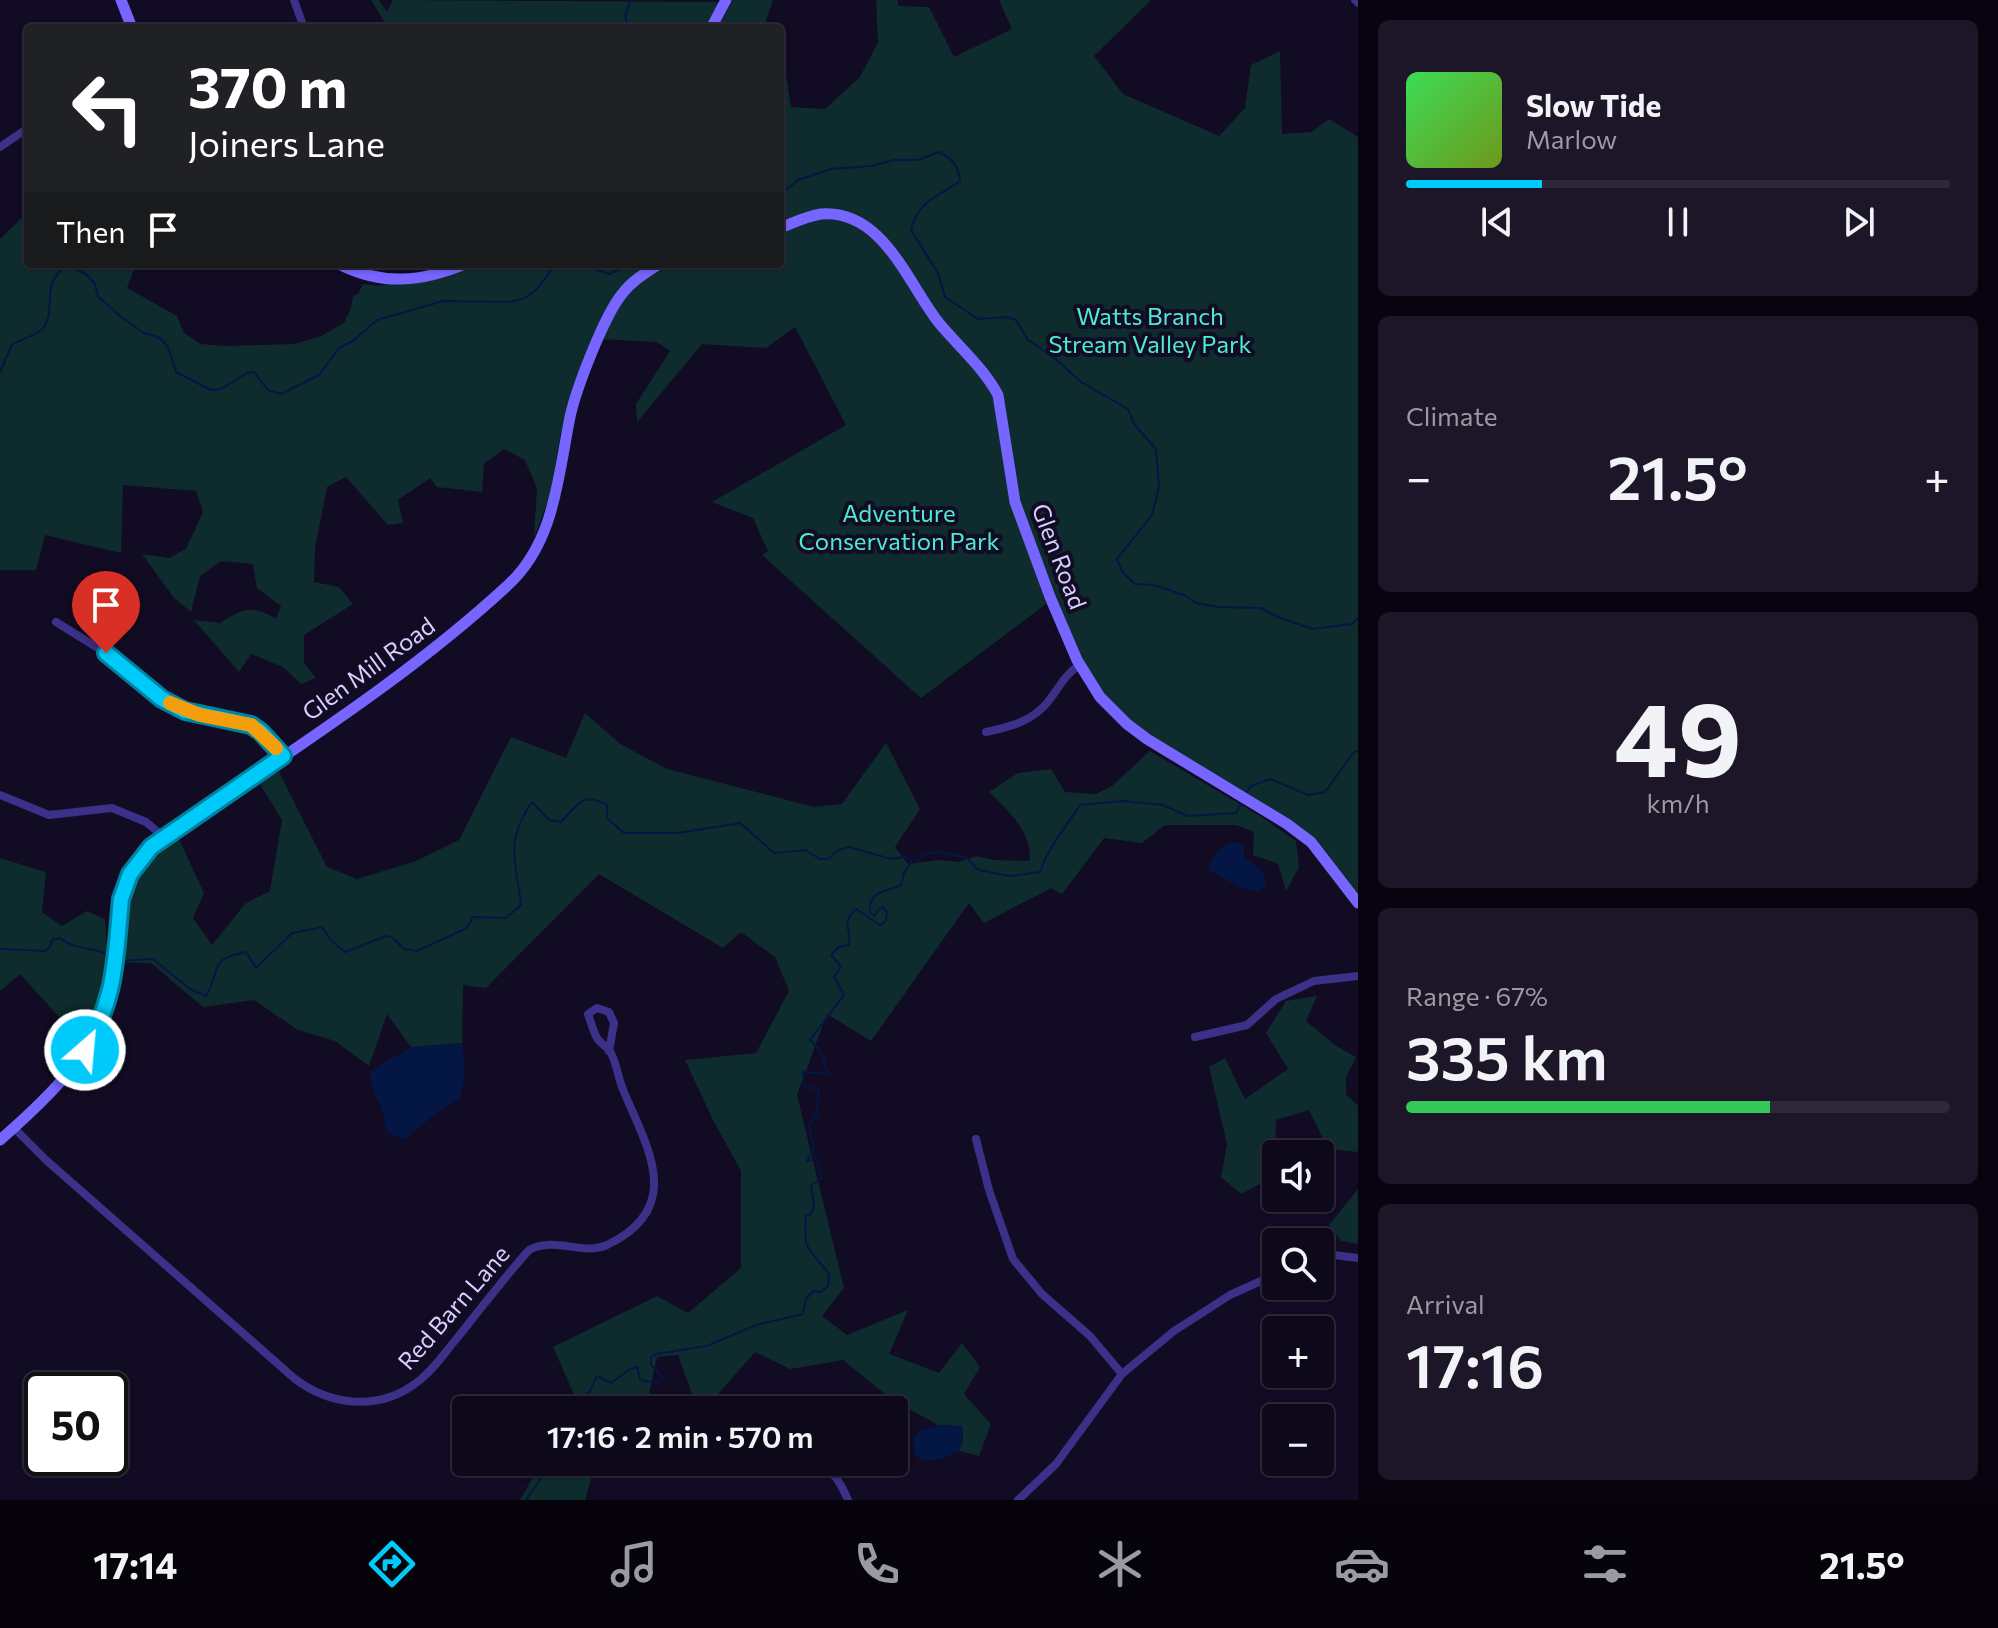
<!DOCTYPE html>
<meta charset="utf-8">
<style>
:root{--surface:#0e081b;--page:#1c1628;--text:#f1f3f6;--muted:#9b9aa3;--line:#2e293a;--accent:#00caf9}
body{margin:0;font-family:Commissioner,sans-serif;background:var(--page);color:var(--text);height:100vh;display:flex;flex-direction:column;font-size:30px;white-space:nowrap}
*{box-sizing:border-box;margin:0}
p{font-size:26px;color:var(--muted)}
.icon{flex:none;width:44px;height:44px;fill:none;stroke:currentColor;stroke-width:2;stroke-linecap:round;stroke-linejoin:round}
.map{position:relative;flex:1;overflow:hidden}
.sheet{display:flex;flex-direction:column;gap:20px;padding:20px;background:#08040f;width:640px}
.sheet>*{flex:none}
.top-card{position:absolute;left:24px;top:24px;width:760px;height:244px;border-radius:8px;box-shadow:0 2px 6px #0004,0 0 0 2px var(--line);background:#202124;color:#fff;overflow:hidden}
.tools{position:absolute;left:1262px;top:1140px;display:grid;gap:16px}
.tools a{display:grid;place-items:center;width:72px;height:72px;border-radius:8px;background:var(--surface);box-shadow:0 2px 6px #0004,0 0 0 2px var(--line);font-size:40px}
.speed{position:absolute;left:24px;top:1372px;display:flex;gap:16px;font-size:40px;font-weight:700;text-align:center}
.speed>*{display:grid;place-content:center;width:104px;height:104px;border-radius:50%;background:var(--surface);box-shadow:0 2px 6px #0004,0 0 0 2px var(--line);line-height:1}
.speed .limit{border:4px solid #111;border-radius:12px;background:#fff;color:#111}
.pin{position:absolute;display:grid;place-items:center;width:68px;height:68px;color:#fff;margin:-82px -34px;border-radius:50% 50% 50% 0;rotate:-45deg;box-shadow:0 0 8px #0007}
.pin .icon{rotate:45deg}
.me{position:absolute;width:88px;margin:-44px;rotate:27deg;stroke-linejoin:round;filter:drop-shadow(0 0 6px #0008)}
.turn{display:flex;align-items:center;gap:28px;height:168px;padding:0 32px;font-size:36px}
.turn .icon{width:104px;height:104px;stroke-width:2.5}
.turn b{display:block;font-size:56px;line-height:68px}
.then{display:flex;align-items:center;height:76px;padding:0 32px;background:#0003;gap:16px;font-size:30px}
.big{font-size:60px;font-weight:600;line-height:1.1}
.sheet .widget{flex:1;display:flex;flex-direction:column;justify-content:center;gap:12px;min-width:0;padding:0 28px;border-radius:12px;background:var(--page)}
.sheet .dial{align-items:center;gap:0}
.dial b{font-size:104px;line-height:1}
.song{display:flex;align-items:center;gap:24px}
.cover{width:96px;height:96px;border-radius:12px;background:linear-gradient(135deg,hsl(130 70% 55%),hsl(80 70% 35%))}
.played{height:8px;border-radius:4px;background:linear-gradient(90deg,var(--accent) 25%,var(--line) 25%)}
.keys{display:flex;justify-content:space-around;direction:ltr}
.heat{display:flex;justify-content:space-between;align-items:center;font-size:44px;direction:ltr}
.charge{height:12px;border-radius:6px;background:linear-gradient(90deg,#34c759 67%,var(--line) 0)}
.trip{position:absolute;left:452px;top:1396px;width:456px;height:80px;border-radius:8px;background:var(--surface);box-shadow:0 2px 6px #0004,0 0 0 2px var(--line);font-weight:600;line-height:80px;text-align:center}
.tabs{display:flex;height:128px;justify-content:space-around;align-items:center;background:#06030b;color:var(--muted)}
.tabs .icon{width:56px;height:56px}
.tabs .current{color:var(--accent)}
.tabs b{font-size:36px;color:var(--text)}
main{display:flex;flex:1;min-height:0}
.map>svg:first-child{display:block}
</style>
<main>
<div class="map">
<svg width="1358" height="1500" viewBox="0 0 1358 1500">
<rect width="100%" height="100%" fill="#120b24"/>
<path fill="#0e2c2e" d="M371,0H379L387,12L393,0L719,2L704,28H388Z
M733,0H773L764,26L767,28H718Z
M876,0H897L899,6L929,7L954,57L1012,29L999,0H1151L1094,56L1123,94L1219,136L1245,108L1251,65L1280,51L1282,134L1312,132L1329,119L1358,137V900L1310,842L1136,738L1109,709L1087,679L1009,497L1046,604L921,698L762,555L768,551L753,518L712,502L846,425L795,327L766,348L702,344L637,422L636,404L670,351L657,342L598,339L564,434L561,431L550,496L534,538L537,488L525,460L504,449L484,464L482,492L437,487L430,478L398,500L403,523L388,525L346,477L327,487L315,548L314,582L339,587L353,604L304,635V663L316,678L301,684L283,667L251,654L239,672L194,620L220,623C242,609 253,604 276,619L281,606L257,588L253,564L221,561L200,576L191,612L174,598L142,554L169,558L186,549L203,512L196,491L123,485L121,553L45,535L36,570H0V239L28,212V264H136L127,288L177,316L184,333L201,344L226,346L294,344L321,336L344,323L351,308L353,296L358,294L363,284L379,286L465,264H780V34L791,107L825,109L860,77L878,42Z
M585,713L620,744L667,769L814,807L842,804L886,743L920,809L895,847L908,864L938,860L959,862L976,856L995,860L1030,861C1031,830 1010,813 989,792L1018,773L1051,769L1065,792L1096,794L1112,786L1150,751L1260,816L1296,841L1299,867L1286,891L1278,864L1253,855L1254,832L1236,825H1165L1142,843L1104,838L1062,894L1051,888L984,923L969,903L871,1041L827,1014L797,1095L844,1288L822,1316L847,1335L908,1310L889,1354L939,1373L962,1343L980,1367L964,1394L991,1424L979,1456L959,1451L963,1440L962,1426L938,1425L891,1399L843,1360L790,1369L755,1352L704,1410H698L678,1355L657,1357L649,1394L632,1410H572L577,1401L553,1347L657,1296L688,1313L741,1268V1171L713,1120L685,1060L756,1053L789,991L775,957L741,932L723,948L599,874L486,988L463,985L462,1043L411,1047L387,1014L369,1066L335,1041L298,1030L254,1000L203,1007L151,963L114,962L124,886L177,835L204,893L193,918L212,945L245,904L270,891L282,820L258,781L279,772L327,867L357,879L416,861L459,840L511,737L566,758Z
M0,858L46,872L42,912L62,926L87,911L105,919C108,948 108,985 97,1013C93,1022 85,1031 79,1039L20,974L0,991Z
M1317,996L1306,1021L1336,1046L1356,1057L1346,1077V1095L1358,1105V1152L1328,1149L1309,1110L1276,1120L1274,1177L1241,1194L1221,1177L1227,1144L1209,1067L1225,1058L1245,1099L1288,1069L1266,1033L1286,1001Z
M1358,1189V1244L1341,1241L1329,1225Z
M542,1462H596L585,1500H520Z"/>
<path fill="#041644" d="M1237,842L1244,847V857L1262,871L1267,884L1258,892L1239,887L1209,870C1213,854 1220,845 1237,842Z
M462,1043L465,1071L460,1099C443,1105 420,1128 404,1140L386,1131C386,1106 369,1093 370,1071L411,1047Z
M938,1425L962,1426L963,1440L959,1451C944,1458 930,1466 915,1455L913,1439L922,1430Z"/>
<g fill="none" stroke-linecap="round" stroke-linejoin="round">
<path stroke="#041644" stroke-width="2" d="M628,28L625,16L631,0
M780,195L798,180L831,169L871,166L895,160H918L939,152C953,159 958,165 960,181C937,198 918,200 911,230L938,273L945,297L978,319L1007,317L1016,320L1028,340L1052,356L1081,382L1128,409L1134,424L1156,449L1159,487L1152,515L1117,559L1123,573L1135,584L1154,585L1184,595L1196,603L1218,607L1261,608L1278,617L1312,629L1352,624L1358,618
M579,264L609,274L630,264
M0,372L12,345C22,338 41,335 46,324C55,303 42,288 63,268L76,269L87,275L95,284L98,296L121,317L144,333L160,338L168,347L176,372L211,390L221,389L247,373L254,372L268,390L281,394L319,375L340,347L353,341L377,320L443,301L508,302L523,299L535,291L548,275L553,264
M1246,793L1251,786L1270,779L1308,795L1325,792L1354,752L1358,751
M0,949L45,951L50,947L52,940L60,938C79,953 92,944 110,957
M121,961L153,959L190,989L206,996C222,968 208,959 246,952L256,968L292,933L322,927L330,939L345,952L386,936L393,938L404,949L417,951L467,928L473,917L506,918L521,905C516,860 504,843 532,802L549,820L561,822C576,806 583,791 607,805V818L624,833H678L740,823L774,853L805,850L820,859H828L840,849L849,847L891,859L905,857L917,861L927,853L939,852L967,858L978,870L1010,876L1040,872C1049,845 1065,829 1080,805L1123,801L1163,805L1188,816L1236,813L1242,803
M581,1410L597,1376L611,1383L630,1369L637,1367L640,1380L657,1383L664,1379L651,1365V1357L656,1354L707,1346L756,1325L803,1314L806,1299L813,1291L821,1292L828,1286L829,1274C809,1247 803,1254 806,1216L811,1214L814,1206L811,1185L821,1179L817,1159L807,1161L814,1148L809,1126L818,1113L817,1105L819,1089L805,1087L803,1072L828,1073L821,1051L810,1040L844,995L834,977L841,967L831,955L838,947L849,945C852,927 840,924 856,909L880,925L886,921L887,912L883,907L877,911L875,916L870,913C868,891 885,892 901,885L904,873L912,860
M526,1500L552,1462"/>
<path stroke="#3c3188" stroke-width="8" d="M294,0L304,28
M1355,0L1358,3
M0,147L28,128
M56,622L106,653L162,699L185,711L251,725L261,732L283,756
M986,732C1009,727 1031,722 1047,703C1060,687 1062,678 1079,665
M0,795L49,815L112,808L146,822L164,837
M1195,1037L1247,1025L1276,999L1314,981L1358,976
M14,1128L46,1160L295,1379C331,1406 379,1411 416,1383C433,1371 445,1352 458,1337C481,1308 504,1278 529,1250C556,1236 582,1256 607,1245C685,1208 648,1149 624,1092C618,1079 617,1063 610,1051C606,1046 600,1043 597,1038C593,1031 591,1022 588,1014L597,1008L609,1012L614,1023L609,1051
M976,1139L989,1190L1013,1259L1042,1294L1090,1336L1122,1374
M1320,1258L1334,1255L1358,1258
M815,1462C834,1472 840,1481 848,1500
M1018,1500L1056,1464L1122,1374L1174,1331L1230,1295L1276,1274"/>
<path stroke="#7665ff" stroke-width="11" d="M121,0L132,28
M711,28L726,0
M780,228C793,223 807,216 821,214C883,209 908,284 939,323C959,347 983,367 998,395L1015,502L1050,597L1077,660L1100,697L1127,724L1147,739L1287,824L1311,842L1358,903
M339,264C382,286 422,282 465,264
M0,1140C47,1099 100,1050 112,986C118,958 118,927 121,899C126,879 135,861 151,847C176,825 208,809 236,789C329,726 426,661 508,585C555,542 558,476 570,417C576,389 604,316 622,294C632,281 645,273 659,264"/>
</g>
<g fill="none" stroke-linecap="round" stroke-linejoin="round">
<defs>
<path id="route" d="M85,1050C117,996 115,959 121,899L130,874L151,847L283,756L261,732L251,725L185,711L162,699L106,653"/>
</defs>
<use href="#route" stroke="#0083a2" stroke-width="20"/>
<use href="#route" stroke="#00caf9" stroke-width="14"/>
<path stroke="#f59e0b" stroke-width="14" d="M170,703L200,715L251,725L276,748"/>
</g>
<g text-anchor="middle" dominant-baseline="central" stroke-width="8" stroke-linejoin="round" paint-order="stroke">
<g font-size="24" fill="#4decd2" stroke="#120b24">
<text x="1150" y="315">Watts Branch<tspan x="1150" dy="28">Stream Valley Park</tspan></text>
<text x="899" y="512">Adventure<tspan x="899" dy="28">Conservation Park</tspan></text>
</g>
<g font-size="24" fill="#d8ceff" stroke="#120b24">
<text transform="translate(1060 556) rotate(69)">Glen Road</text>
<text transform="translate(368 668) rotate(-36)">Glen Mill Road</text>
<text transform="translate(453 1307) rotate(-49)">Red Barn Lane</text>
</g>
</g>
</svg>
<div class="tools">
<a><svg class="icon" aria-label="sound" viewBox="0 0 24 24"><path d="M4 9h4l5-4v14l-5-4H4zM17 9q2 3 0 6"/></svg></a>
<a><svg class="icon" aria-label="search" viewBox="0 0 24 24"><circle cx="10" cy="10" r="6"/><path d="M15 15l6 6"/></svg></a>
<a>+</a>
<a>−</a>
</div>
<div class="speed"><div class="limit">50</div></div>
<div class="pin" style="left:106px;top:653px;background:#d93025"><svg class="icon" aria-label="arrive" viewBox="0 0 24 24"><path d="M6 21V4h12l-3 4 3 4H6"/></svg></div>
<svg class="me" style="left:85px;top:1050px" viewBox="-20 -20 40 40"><circle r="17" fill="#00caf9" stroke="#fff" stroke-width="3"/><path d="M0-11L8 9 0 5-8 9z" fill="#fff"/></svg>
<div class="trip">17:16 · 2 min · 570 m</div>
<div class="top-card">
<div class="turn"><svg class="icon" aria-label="left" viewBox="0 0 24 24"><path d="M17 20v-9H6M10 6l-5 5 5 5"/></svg><div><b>370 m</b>Joiners Lane</div></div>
<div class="then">Then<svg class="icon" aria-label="arrive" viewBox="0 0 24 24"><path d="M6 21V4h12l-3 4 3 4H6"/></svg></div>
</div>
</div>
<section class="sheet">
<div class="widget">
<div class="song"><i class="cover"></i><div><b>Slow Tide</b><p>Marlow</p></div></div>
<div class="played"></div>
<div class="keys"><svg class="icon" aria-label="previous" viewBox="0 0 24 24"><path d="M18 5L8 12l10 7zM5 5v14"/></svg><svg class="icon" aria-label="pause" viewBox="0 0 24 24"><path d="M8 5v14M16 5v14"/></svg><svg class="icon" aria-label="next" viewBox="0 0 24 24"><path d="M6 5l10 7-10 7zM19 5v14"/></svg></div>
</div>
<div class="widget"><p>Climate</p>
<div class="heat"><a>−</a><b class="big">21.5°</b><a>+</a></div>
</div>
<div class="widget dial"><b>49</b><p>km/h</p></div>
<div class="widget"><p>Range · 67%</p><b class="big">335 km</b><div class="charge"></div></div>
<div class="widget"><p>Arrival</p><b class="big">17:16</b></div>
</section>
</main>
<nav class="tabs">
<b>17:14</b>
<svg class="icon current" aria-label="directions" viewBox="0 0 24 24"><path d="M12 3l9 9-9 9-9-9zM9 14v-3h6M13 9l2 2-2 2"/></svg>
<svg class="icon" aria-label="music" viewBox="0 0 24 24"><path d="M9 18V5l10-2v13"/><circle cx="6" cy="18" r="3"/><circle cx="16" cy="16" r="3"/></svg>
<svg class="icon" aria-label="phone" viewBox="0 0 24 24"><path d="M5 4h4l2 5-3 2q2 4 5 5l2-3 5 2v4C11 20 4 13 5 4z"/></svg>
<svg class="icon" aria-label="climate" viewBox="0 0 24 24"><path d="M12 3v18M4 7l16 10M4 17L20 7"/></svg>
<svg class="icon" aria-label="car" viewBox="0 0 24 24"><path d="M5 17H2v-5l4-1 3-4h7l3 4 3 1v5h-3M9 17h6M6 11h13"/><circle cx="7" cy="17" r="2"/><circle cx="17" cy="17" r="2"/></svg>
<svg class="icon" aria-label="filters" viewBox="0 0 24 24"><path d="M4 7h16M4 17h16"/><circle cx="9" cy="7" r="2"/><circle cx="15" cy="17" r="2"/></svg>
<b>21.5°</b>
</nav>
